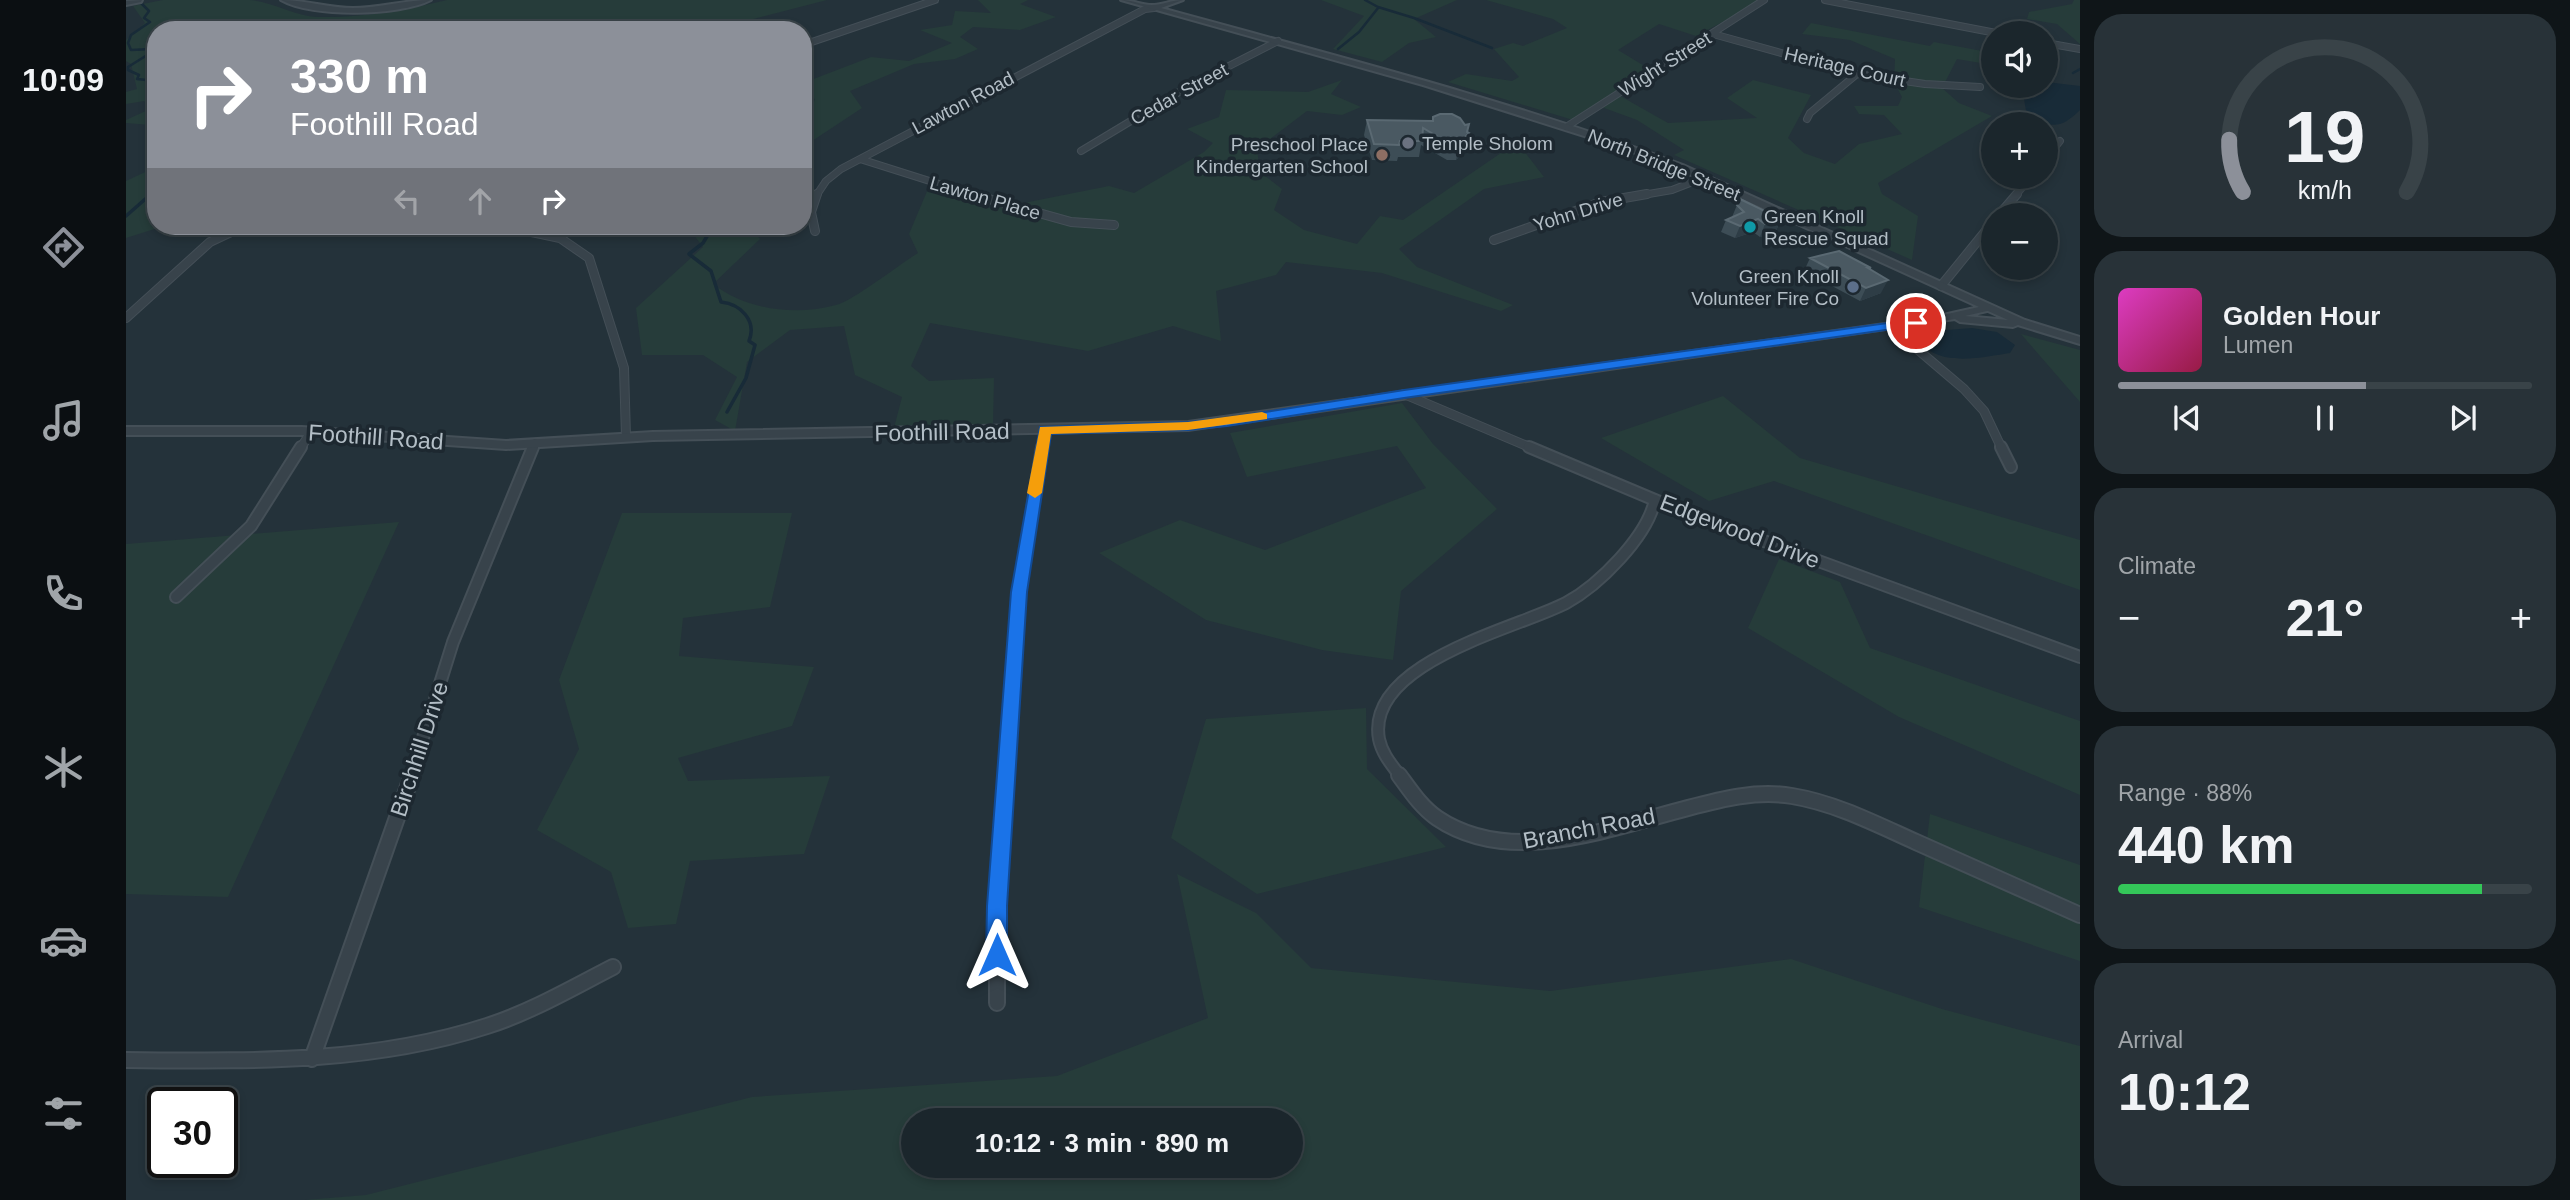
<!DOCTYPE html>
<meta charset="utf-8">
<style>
:root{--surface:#1b262c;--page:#283238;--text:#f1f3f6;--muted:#a0a5a9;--line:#394348;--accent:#8c9099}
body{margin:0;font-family:Helvetica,sans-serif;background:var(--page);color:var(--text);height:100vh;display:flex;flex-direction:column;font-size:26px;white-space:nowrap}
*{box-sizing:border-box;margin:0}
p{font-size:23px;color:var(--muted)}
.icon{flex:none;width:38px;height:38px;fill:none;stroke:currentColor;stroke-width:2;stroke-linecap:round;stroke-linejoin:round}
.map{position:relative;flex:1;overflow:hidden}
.details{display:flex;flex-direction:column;gap:14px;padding:14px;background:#0f1518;width:490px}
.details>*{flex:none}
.hud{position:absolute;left:21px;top:21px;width:665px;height:214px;border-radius:28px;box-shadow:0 4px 10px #0003,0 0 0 2px var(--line);background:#8c9099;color:#fff;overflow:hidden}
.fabs{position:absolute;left:1855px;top:21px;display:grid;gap:14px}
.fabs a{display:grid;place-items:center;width:77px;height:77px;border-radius:50%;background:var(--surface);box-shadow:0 4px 10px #0003,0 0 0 2px var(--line);font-size:35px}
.speed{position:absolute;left:21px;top:1087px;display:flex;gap:14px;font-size:35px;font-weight:700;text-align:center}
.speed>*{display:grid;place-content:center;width:91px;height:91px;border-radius:50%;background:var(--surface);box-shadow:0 4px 10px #0003,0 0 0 2px var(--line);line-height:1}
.speed .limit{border:4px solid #111;border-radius:10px;background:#fff;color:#111}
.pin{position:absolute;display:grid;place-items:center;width:60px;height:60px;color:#fff;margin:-30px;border:4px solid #fff;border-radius:50%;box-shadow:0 2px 7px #0007}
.me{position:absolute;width:77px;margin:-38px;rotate:0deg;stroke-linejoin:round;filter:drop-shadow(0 0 5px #0008)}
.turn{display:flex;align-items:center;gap:24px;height:147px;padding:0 28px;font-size:32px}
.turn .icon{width:91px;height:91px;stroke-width:2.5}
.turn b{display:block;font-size:49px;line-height:60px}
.lanes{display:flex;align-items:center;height:66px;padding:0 28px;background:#0003;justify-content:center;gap:35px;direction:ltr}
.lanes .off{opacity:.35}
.big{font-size:52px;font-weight:700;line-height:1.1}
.details .widget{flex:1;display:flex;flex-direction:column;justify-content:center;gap:10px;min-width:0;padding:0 24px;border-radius:28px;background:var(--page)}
.details .dial{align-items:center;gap:0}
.dial svg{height:182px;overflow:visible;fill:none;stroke:var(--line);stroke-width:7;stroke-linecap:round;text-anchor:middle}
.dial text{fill:var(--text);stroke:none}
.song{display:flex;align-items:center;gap:21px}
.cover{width:84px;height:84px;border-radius:10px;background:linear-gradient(135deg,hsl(310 70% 55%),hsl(340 70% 35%))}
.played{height:7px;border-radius:4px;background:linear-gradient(90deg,var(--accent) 60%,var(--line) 60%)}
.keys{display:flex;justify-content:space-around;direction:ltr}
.heat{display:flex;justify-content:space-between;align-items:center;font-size:38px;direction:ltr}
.charge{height:10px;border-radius:5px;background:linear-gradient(90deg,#34c759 88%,var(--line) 0)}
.trip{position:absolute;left:775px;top:1108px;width:402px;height:70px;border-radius:35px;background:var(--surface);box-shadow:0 4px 10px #0003,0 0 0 2px var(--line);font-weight:700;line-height:70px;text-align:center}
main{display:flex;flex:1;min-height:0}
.menu{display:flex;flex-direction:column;width:126px;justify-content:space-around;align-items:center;background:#0b0f12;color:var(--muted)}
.menu .icon{width:49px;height:49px}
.menu .selected{color:var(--accent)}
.menu b{font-size:32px;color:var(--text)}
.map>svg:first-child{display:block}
</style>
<main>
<nav class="menu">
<b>10:09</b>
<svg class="icon selected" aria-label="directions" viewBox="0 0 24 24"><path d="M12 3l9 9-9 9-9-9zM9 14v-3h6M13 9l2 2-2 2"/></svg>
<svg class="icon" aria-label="music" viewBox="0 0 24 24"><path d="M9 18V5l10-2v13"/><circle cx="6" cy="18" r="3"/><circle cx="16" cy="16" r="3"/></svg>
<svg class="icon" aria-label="phone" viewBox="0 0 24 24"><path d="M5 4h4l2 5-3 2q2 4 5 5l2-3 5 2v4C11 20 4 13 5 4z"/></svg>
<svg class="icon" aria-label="climate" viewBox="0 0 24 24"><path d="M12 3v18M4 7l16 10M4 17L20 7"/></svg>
<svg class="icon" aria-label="car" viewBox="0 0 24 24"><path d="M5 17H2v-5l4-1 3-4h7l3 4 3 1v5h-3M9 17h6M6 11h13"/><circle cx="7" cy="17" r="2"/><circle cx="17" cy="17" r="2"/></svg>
<svg class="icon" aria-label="filters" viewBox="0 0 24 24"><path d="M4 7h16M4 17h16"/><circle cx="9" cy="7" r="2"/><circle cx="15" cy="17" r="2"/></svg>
</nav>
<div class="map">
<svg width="1954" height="1200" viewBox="0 0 1954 1200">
<rect width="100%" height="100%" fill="#24323a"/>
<path fill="#263c3a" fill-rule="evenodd" d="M37,0C65,0 95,0 124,0C147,2 168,16 192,17C237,18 278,10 321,0H701L585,30H30V129L24,125L0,123V120L24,109L18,101L0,104V92L11,89L5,64L0,61V40L19,23L7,6Z
M852,0H902L894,4L930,17L894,30L847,27L834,37L852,49L829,59L788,64L724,91L736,108L677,147V113L685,109L689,99L677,93V83L745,57L783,61L826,43L794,30L826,25L829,11L865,13Z
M1195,0H1331L1288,19L1310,37L1283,43L1256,62L1207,49L1238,16Z
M1360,0H1638L1570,36L1533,24L1492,50L1525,70L1489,93L1542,123L1631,118L1601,98L1627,80L1685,95L1662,138L1678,153L1709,164L1733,144L1776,134L1758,115L1733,114L1728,106H1772L1776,97L1768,82L1769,59L1724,40L1676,34L1685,23L1804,46L1808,42L1867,53V65L1831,59L1816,88L1833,103L1866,116L1752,183L1756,194L1792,216L1786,260L1548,155L1558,150L1511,120L1470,105L1447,120L1322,82L1340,74L1386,81L1393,77L1368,49L1387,43L1397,46L1441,28L1427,19Z
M1948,0H1954V44L1931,24L1901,19L1903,12L1946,4Z
M1216,80L1205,94L1235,107L1216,115L1181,111L1131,149L1134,172L1156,189L1148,210L1178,230L1231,244L1254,216L1277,220L1391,142L1418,177L1358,189L1273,249L1291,267L1387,305L1375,311L1256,273L1160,262L1150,275L1090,291L1095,341L1047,326L962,351L804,323L785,366L803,381L868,378L867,425L768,428L776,397L729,375L718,326L664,330L621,362L609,431L589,420L611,377L577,355H516L510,308L577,247L561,226H623L634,239L587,284C620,310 670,316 710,305C727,301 774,264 792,253L783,234L802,189L867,209L983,186L1008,193L1078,152L1087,143L1061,129L1093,117L1100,90L1182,92Z
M30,167V226H38L0,238V181Z
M1895,334L1954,350V402Z
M1597,396L1674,458L1954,540V590L1648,481L1583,501L1475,438Z
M1276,403L1307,444L1371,509L1275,591L1267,660L1196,650L1080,620L973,553L1054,520L1139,550L1300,488L1271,446L1121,477L1104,433Z
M496,513H666L644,607L557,618L553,656L688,667L666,726L552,758L562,781L704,776L678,854L564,861L550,924L502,928L485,872L411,830L453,749L433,680Z
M273,522L102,897L0,894V544Z
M1653,559L1714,582L1744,648L1954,721V795L1773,717L1622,628Z
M1240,708L1241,769L1320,847L1131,894L1045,838L1080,719Z
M1804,814L1954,865V961L1793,907Z
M1051,874L1130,913L1185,968L1424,991L1665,959L1816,1009L1954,1046V1200H179L240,1195L626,1097L931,1076L1082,1018ZM788,1120H1166V1166H788Z"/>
<path fill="#182b38" d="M1920,82L1954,86V110C1934,130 1926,127 1901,117L1898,99L1914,86H1920Z
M1846,328L1871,332L1889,345L1884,353C1857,357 1805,370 1792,335L1796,332Z"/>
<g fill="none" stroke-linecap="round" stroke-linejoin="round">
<path stroke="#182b38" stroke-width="2.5" d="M1239,0L1252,7L1288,18L1366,48
M14,2L23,11L18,18L24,22L5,35L2,43L5,50L26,49V52L2,67V70L13,75L11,79L30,81
M1212,49L1233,32L1252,8
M1947,73L1954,69
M23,196L30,190"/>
<path stroke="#182b38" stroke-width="3.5" d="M0,216L25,194
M567,226L583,233L577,243L563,254L585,271L595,302C615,304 631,321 623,341L629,345L620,378L601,412"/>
<defs>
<path id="minor-far3" d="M1699,0L1870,33
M1587,34L1731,74L1799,84L1854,87
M1920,43L1954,49
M677,45L809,0
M1681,119L1684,113L1731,74
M1440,127L1638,0
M955,151L1058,89L1152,41
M1920,158L1934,141
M734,159L851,196
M690,196L700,181L715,169L1019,9L1028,8
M1511,196L1546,190L1577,178
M1889,196L1905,177"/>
<path id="minor-far2" d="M845,194L945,222L988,225
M1873,215L1891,194
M376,226L434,238L463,258L498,368L500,437
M689,231L685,212L691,194
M1368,240L1475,202L1521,194
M1815,286L1867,222
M0,318L84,242L118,226
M1764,326L1838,389L1858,411L1876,449
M1278,394L1408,449
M174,449L185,432
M407,449L409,443
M916,449L919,430"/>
<path id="minor-far1" d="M1403,447L1548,508L1954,657
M1875,447L1885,467
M50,597L125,526L175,447
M285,776L327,642L407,447
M880,776L893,592L916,447
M1274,776C1266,765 1256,754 1253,739C1239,662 1392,628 1440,603C1473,585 1521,537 1529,500"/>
<path id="minor" d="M1273,775C1284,790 1295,807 1311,818C1385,868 1484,828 1562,808C1596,799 1631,790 1666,796C1709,803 1750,824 1790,842C1844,866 1899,890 1954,915
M871,1003V906L880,775
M186,1059L286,775
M0,1060C122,1061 244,1064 361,1026C405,1012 446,988 487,967"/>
<path id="tertiary" d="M16,0L15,2L0,5V1Z
M155,0C179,0 203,8 227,8C253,8 279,0 305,0C274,16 186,18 155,0Z
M995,0C1006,0 1016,5 1026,5C1036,5 1046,0 1057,0L1035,8C1210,56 1387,101 1557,165L1899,320L1954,337V344L1892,325L1887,327L1834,322L1829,319L1062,430L527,440L380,449L176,435H0V427H176L380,441L527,432L1062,422L1808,317L1853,307L1551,169L1493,147L1297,85ZM1861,311H1862L1882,320L1839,316Z"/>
</defs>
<use href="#minor-far3" stroke="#444f57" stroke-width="8"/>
<use href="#minor-far2" stroke="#444f57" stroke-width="10"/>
<use href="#minor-far1" stroke="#444f57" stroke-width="14"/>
<use href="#minor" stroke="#444f57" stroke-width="18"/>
<use href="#tertiary" stroke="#444f57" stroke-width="4"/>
<use href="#minor-far3" stroke="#38434b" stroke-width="6"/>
<use href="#minor-far2" stroke="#38434b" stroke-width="8"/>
<use href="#minor-far1" stroke="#38434b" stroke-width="10"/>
<use href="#minor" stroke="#38434b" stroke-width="14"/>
<use href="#tertiary" fill="#38434b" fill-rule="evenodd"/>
</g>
<path fill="#3d4d56" d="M1307,117L1341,132L1340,149L1330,160H1321L1295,145L1293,157H1272L1271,161L1246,160L1238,135L1241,120L1306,121Z
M1611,205L1655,219L1650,231L1634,237L1627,232L1609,238L1595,232L1600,220L1606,217Z
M1684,258L1745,268V270L1755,293L1734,301L1678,271Z"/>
<path fill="#2e3d46" d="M1343,133L1340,149L1330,160L1333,144Z
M1632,219L1627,232L1609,238L1614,226Z
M1655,219L1650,231L1634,237L1639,224Z
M1762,280L1755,293L1734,301L1740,288Z"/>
<path fill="#4a5962" stroke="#5a6972" stroke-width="2" d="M1314,114H1326L1334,118L1339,125L1343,124L1341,132L1343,133L1333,144H1324L1297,128L1296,141H1274L1273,145L1248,144L1241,120L1307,121V117Z
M1614,199L1655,219L1639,224L1632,219L1614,226L1600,220L1618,212L1611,205Z
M1713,251L1745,268H1742L1762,280L1740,288L1684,258Z"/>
<path fill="#1a73e8" stroke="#114b97" stroke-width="2" d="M1790,319L1795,320V325L1278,398L1101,426L1062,430L925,434L901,592L881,906V955L878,961L871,964L863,961L860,955L861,906L885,592L914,427L1062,422L1101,418L1278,390Z"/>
<path fill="#f59e0b" d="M1136,412L1141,414V419L1062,430L925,434L916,493L909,498L901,493L914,427L1062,422Z"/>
<circle fill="#6b7280" stroke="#1d2830" stroke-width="2.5" cx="1282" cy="143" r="7"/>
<circle fill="#8d6e63" stroke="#1d2830" stroke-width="2.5" cx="1256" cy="155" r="7"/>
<circle fill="#0f9aa8" stroke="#1d2830" stroke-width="2.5" cx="1624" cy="227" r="7"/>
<circle fill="#5c6f8a" stroke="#1d2830" stroke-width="2.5" cx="1727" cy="287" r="7"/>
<g text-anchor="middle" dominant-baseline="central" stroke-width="7" stroke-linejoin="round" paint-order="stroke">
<g font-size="19" fill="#b3bec6" stroke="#1d2830">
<text transform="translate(1539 64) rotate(-32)">Wight Street</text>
<text transform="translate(1719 67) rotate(13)">Heritage Court</text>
<text transform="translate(1053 94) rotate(-29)">Cedar Street</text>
<text transform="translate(837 103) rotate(-28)">Lawton Road</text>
<text transform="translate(1538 165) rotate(22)">North Bridge Street</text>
<text transform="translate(859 198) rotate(16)">Lawton Place</text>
<text transform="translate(1452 212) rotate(-17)">Yohn Drive</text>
</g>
<g font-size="19" fill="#b3bec6" stroke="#1d2830" text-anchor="start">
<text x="1296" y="143">Temple Sholom</text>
<text x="1242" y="144" text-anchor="end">Preschool Place<tspan x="1242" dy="22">Kindergarten School</tspan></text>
<text x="1638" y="216">Green Knoll<tspan x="1638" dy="22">Rescue Squad</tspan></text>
<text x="1713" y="276" text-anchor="end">Green Knoll<tspan x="1713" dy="22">Volunteer Fire Co</tspan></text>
</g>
<g font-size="23" fill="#b3bec6" stroke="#1d2830">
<text transform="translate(816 432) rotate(-1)">Foothill Road</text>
<text transform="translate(250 437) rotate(4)">Foothill Road</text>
<text transform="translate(1614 531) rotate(21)">Edgewood Drive</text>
<text transform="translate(293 749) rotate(-72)">Birchhill Drive</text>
<text transform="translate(1463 828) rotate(-11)">Branch Road</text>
</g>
</g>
</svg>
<div class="fabs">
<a><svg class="icon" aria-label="sound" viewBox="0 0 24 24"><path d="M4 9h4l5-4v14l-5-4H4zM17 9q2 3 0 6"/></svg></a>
<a>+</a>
<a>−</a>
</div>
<div class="speed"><div class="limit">30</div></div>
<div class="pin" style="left:1790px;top:323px;background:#d93025"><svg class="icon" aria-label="arrive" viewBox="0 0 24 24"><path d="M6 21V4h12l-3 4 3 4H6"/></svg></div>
<svg class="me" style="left:871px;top:955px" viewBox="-20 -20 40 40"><path d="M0-17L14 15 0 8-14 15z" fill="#1a73e8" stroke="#fff" stroke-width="4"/></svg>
<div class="trip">10:12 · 3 min · 890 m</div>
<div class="hud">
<div class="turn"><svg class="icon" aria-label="right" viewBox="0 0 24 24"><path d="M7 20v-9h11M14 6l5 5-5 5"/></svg><div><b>330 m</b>Foothill Road</div></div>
<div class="lanes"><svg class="icon off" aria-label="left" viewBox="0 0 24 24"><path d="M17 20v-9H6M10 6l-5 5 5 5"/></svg><svg class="icon off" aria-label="ahead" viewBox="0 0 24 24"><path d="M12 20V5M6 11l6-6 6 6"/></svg><svg class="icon" aria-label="right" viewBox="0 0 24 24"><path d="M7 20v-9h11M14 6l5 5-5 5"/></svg></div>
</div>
</div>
<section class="details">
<div class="widget dial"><svg viewBox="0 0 100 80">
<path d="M14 69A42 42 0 1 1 86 69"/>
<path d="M14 69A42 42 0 0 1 8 46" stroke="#8c9099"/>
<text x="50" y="56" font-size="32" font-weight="700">19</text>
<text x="50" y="72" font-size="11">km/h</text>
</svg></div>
<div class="widget">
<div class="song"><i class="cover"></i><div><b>Golden Hour</b><p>Lumen</p></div></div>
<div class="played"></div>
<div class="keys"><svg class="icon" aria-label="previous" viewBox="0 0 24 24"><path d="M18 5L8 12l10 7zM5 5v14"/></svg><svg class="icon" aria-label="pause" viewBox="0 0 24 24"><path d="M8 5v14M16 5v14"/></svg><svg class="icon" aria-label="next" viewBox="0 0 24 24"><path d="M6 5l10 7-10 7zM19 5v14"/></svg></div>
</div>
<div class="widget"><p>Climate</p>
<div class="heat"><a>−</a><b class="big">21°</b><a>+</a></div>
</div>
<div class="widget"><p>Range · 88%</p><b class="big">440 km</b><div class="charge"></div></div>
<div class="widget"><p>Arrival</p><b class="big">10:12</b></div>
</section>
</main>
